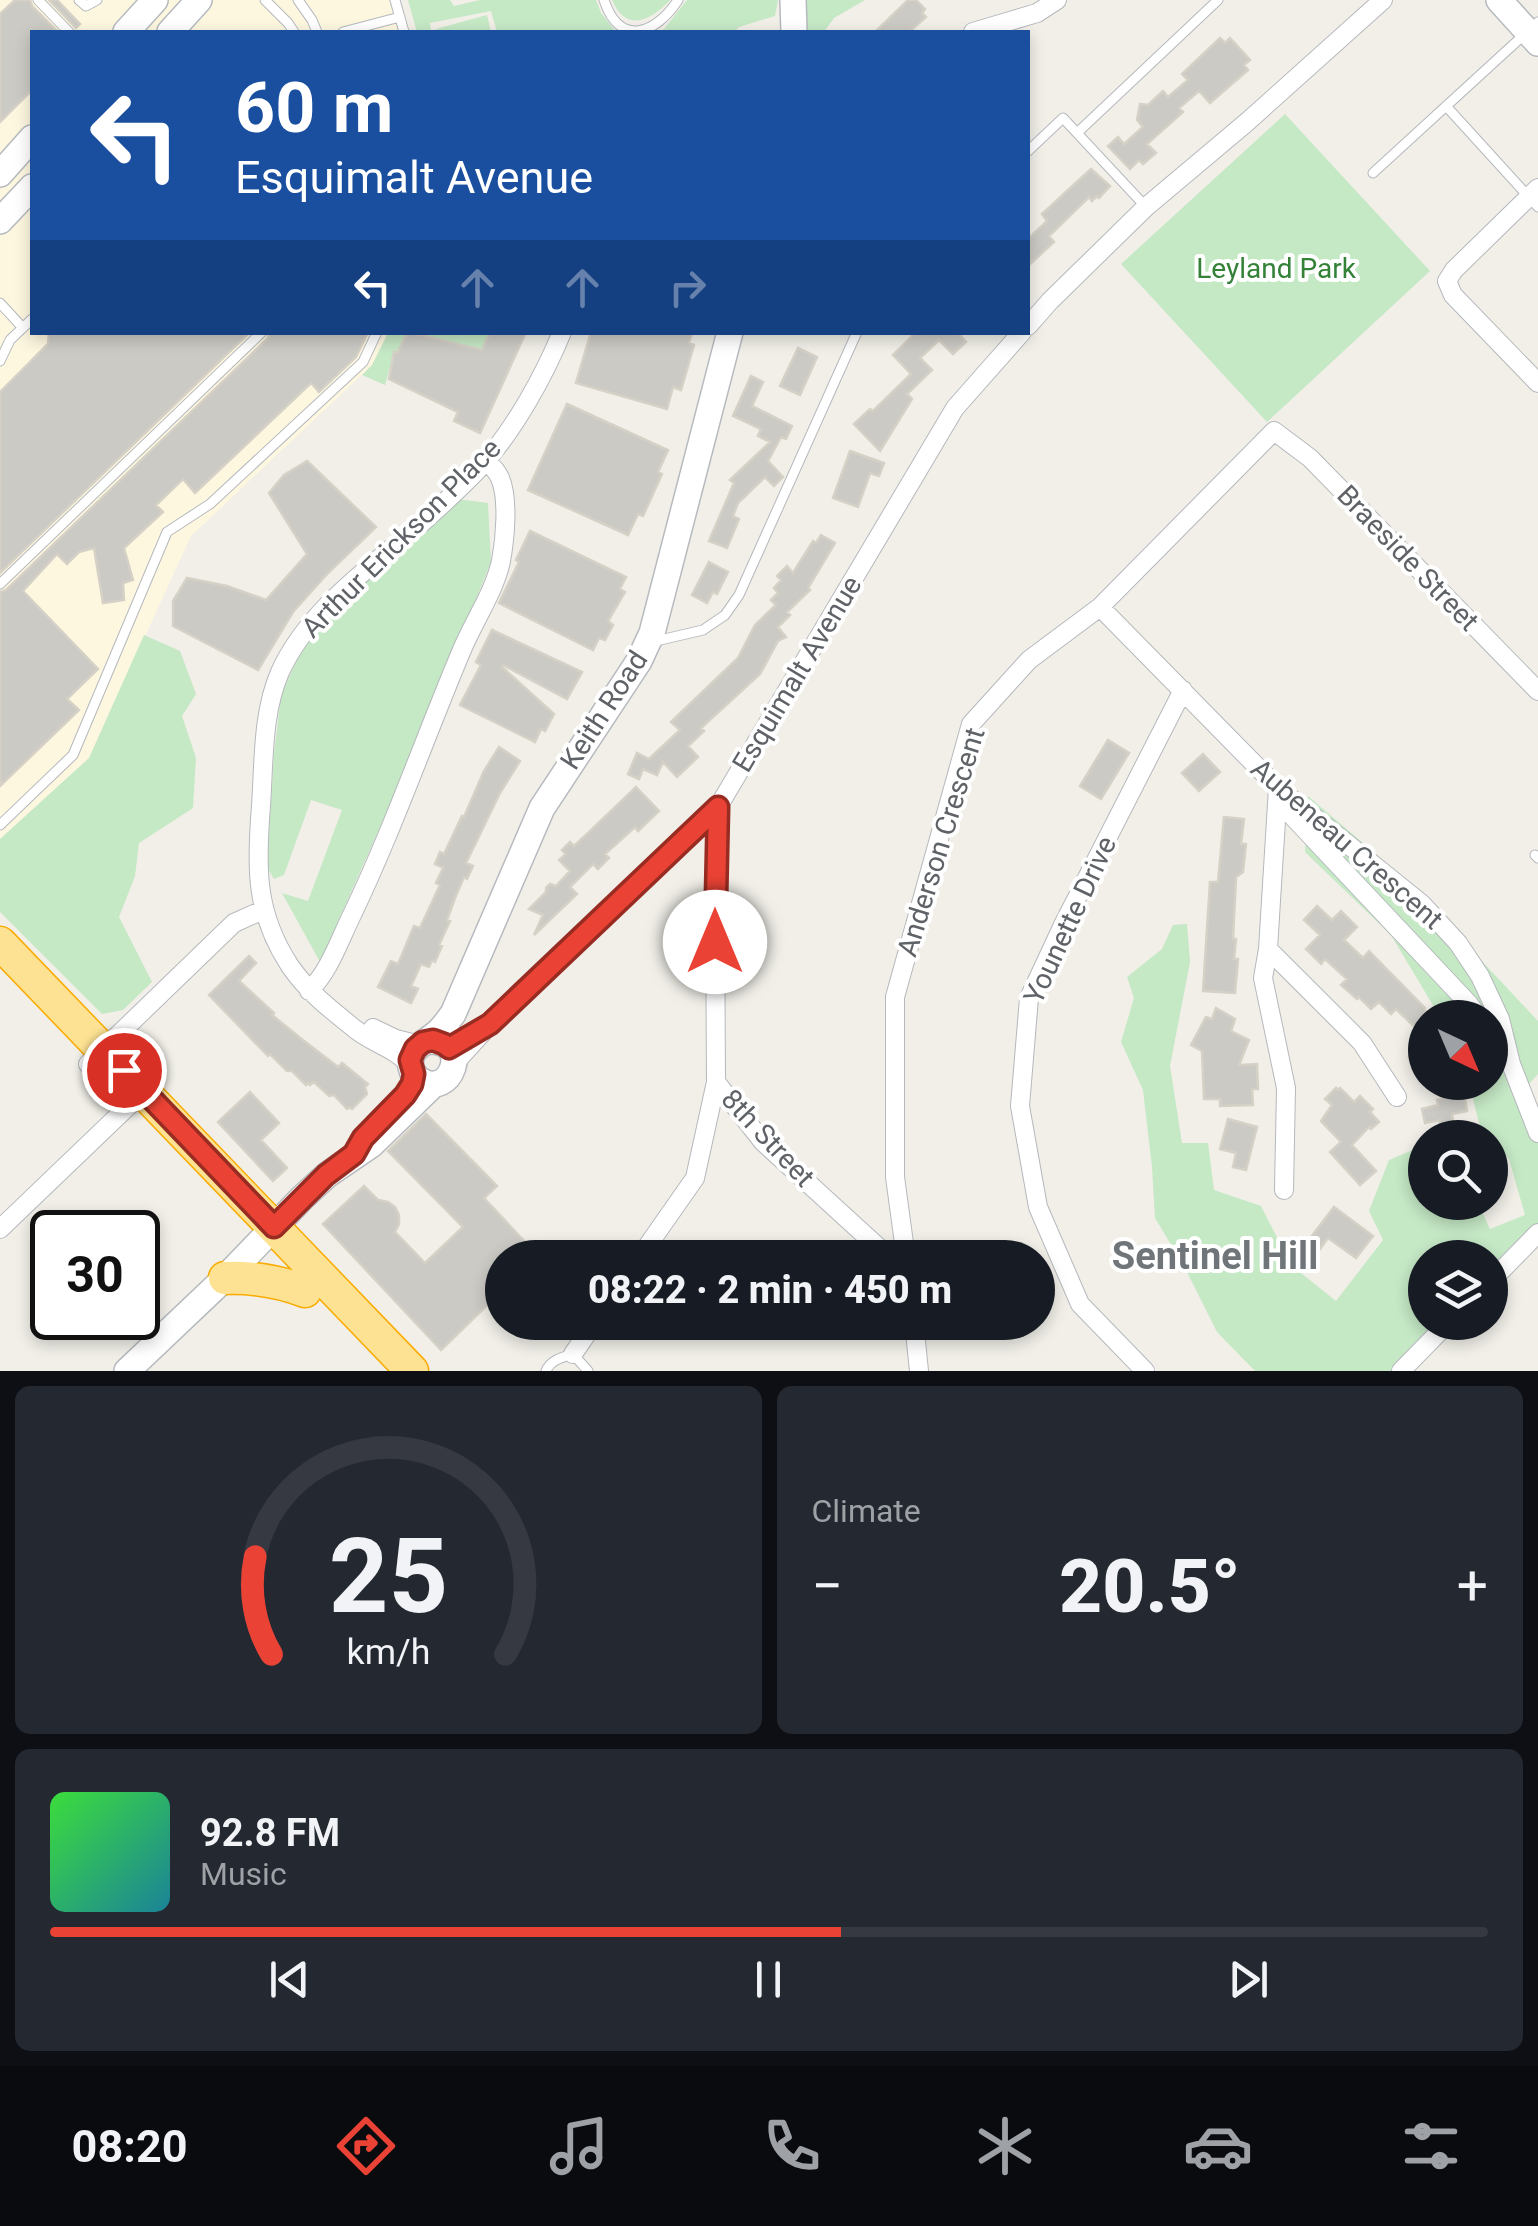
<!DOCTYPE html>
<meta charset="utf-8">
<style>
:root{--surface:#171b24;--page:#242831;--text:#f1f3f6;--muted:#9ea1a6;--line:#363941;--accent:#ea4335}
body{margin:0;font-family:Roboto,sans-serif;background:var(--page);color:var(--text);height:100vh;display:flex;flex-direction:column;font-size:38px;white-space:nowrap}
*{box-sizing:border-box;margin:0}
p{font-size:32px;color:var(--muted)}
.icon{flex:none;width:55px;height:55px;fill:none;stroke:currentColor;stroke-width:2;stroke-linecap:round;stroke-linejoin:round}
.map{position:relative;height:1371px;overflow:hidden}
.sheet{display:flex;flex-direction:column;gap:15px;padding:15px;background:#0d0f14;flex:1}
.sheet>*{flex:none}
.guide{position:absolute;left:30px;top:30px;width:1000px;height:305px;border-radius:0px;box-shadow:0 5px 15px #0003;background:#1a4fa0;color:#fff;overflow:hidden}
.needle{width:65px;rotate:136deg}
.controls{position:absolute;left:1408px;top:1000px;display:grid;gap:20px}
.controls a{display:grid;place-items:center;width:100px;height:100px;border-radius:50%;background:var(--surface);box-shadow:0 5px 15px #0003;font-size:50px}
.speed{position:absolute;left:30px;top:1210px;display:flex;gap:20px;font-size:50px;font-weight:700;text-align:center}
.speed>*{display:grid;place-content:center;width:130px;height:130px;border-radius:50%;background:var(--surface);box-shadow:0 5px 15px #0003;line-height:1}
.speed .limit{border:5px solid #111;border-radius:15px;background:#fff;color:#111}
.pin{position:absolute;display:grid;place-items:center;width:85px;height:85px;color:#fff;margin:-42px;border:5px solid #fff;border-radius:50%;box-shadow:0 2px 10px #0007}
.me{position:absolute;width:110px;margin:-55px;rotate:0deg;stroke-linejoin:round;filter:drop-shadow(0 0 8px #0008)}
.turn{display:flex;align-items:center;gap:35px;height:210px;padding:0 40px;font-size:45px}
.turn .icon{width:130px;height:130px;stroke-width:2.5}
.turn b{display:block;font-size:70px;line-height:85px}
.lanes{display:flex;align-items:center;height:95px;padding:0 40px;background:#0003;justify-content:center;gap:50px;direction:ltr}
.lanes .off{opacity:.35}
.big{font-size:75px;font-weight:800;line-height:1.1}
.sheet .tile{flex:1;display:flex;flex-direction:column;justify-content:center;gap:15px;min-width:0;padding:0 35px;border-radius:15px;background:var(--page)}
.sheet .dial{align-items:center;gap:0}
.dial svg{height:260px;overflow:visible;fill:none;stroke:var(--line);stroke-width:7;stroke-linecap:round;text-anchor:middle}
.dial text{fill:var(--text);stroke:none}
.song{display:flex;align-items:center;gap:30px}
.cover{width:120px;height:120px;border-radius:15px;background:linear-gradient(135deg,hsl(120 70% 55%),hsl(190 70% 35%))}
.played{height:10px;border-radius:5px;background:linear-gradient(90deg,var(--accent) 55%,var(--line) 55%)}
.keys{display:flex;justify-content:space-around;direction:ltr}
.heat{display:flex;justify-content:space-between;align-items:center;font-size:55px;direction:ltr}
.sheet .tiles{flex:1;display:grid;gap:15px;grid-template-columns:1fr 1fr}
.tile:last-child{grid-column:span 2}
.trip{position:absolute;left:485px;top:1240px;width:570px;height:100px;border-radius:50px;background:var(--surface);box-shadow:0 5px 15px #0003;font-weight:800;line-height:100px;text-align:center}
.menu{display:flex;height:160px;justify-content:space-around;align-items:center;background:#090b0e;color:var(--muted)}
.menu .icon{width:70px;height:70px}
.menu .active{color:var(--accent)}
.menu b{font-size:45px;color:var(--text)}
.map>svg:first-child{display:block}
</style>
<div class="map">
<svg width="1538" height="1371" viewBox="0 0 1538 1371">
<rect width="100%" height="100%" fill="#f1efe8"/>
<path fill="#fef7e0" d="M0,0H389L398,32H32V332L388,333L372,365L191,536L89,758L0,840Z"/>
<path fill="#c5e8c5" d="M408,0H450L454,6L480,0H596L601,13L616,32H497L491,11L430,23L431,32H417Z
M612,0H670C651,21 626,33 612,0Z
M687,0H778L775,16L739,27L734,32H657L664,29Z
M802,0H865L834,18L824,32H804Z
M487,15L491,32H437L436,29Z
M1285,114L1430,271L1267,422L1121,264Z
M388,333H408L397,353H394L385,385L362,375L372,365Z
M410,333H490L482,350Z
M457,499L488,503L491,562L420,737L320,962L282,893L308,901L342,810L311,800L284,875L274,879L267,867L274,754L281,695L300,653L315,627Z
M144,635L180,651L196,694L182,716L196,758L193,808L139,843L135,876L119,917L152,982L123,1010L102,1014L0,912V839L89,758Z
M1308,796L1405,879L1538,1021V1074L1529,1084L1538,1109V1243L1490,1291V1258H1425V1322L1458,1323L1409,1371H1255L1217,1332L1185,1268L1155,1218L1152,1167L1143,1090L1121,1042L1134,998L1127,977L1162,949L1173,925L1187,924L1190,962L1170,1066L1182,1143H1208L1214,1190L1261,1206L1291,1265L1336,1301L1383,1240L1369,1211L1389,1160L1425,1145V1202L1478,1203L1490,1229L1525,1215L1509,1159L1490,1140V1138L1481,1131L1469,1083L1490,1082V1018L1440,1017L1391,935L1305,852Z"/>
<path fill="#cccac5" stroke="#d6d1c6" stroke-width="2.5" d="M15,0H30L32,6L58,32H32V90L0,122V14Z
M49,0H57L80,24L76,28Z
M908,0H916L925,9L922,13L926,17L909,32H875Z
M1220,38L1225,43L1230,38L1250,60L1244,65L1248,70L1210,103L1199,91L1179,108L1183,112L1147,144L1156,153L1143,164L1139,160L1130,169L1108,146L1118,137L1124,144L1143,127L1137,120L1140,104L1148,105L1163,91L1168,97L1188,80L1182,74Z
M1091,169L1110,186L1099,198L1097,196L1092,201L1089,197L1049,236L1054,242L1028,266V239L1047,221L1042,214Z
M49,332H250L0,573V392L48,344Z
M270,332H368L356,357L319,392L311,383L195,493L183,479L156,505L163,512L124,548L133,580L123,583L124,600L103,603L94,548L79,552L67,564L57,554L23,591L98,669L67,699L79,710L0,786V592L6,590L268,338Z
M408,332L482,350L490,332H526L480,433L454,421L458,412L389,379L394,352L397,353Z
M591,332H692L689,343L694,345L681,390L673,387L667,409L576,383Z
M916,332H957L966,342L953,354L939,340L920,358L932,370L907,394L912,399L880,451L854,424L870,409L873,411L911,374L893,355Z
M798,348L817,357L800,395L780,386Z
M751,376L763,382L752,406L792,426L786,439L781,437L768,461L783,477L774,486L765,477L738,503L733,516L739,519L727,548L709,541L734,483L730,480L770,442L758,436L761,429L733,416Z
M567,404L668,450L658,472L662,474L643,516L638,514L628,535L528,490Z
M850,451L884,463L879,476L870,473L858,507L833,498Z
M307,461L376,527L328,573L293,612L258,670L173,626V601L187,578L227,586L266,600L307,554L269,493L284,475Z
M530,531L626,577L620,589L625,592L608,621L613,625L605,640L599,638L593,650L499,603L519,562L516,560Z
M821,535L835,543L808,588L810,590L787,612L790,615L778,627L786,637L778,641L760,674L701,728L704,731L688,746L698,757L677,777L663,762L657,775L643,769L639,779L628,774L637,753L649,759L680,730L671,722L738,658L755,625L776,605L771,600L778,593L774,588L781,580L777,576L787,566L793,573L813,541L816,543Z
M709,562L728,572L717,594L713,592L707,603L692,595Z
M492,630L582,672L567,699L503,665L502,667L554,714L545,731L541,729L535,742L460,705L481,665L476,662Z
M1108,740L1129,753L1101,799L1080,786Z
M499,747L520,761L500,793L466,863L473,866L467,879L464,877L455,898L447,920L450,921L439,945L442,946L435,962L432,960L429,967L421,964L411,986L418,989L411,1003L378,987L391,961L398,964L414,926L420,928L440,885L436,883L443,868L435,864L440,852L444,854L462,816L464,817L484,771Z
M1203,754L1220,772L1199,791L1182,773Z
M636,787L659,811L638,831L635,827L605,854L609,858L598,869L593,864L570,887L577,894L534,935L543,915L529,909L546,892V888L550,884L556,886L570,871L559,860L566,854L562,850L570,842L574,846L587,834Z
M1224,817L1244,819L1241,844H1246L1243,872L1236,877L1233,939H1236L1234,959H1238L1235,993L1203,991L1210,882H1218Z
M1317,906L1332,920L1341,911L1357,927L1344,940L1363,958L1369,951L1425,1008V1037L1396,1009L1391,1014L1379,1002L1371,1009L1359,997L1357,999L1341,985L1347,979L1325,959L1321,964L1306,949L1320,935L1304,920Z
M249,956L256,963L239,981L274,1013L272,1015L299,1037L338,1067L342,1063L368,1084L365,1087L367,1094L352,1109L349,1107L347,1109L334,1095L329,1096L314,1082L310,1085L308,1083L306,1085L292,1071H287L270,1054L268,1056L209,995Z
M1216,1008L1235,1019L1231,1031L1249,1040L1239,1065L1257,1064L1258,1089H1252L1253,1105L1220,1106V1099H1204L1202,1051L1191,1045L1206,1017L1212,1019Z
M1425,1038V1057L1418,1065L1409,1057Z
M1336,1088L1338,1090L1340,1088L1354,1102L1360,1096L1373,1109L1370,1112L1379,1122L1371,1129L1369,1127L1352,1145L1376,1171L1360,1185L1330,1152L1341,1142L1321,1121L1332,1105L1325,1099Z
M250,1092L279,1123L261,1140L287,1168L273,1181L218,1122Z
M1464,1093L1467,1111L1452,1114L1453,1123L1440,1124V1120L1425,1123L1422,1109L1438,1105L1437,1100Z
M426,1114L497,1186L484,1198L540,1258H502V1291L441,1350L323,1224L364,1186L378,1200L388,1202L395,1207L399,1215V1224L395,1232L425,1263L463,1227L388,1151Z
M1228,1119L1257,1127L1246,1170L1233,1167L1236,1153L1220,1149Z
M1334,1207L1373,1236L1356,1258L1328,1238L1317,1253L1305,1245Z"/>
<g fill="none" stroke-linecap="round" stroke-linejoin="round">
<defs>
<path id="lane" d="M38,0L69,32
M79,0L86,6L97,0
M265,0L288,23L294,32
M298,0L312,20L317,32
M395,0L404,32
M604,0C620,48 656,34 678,0
M343,32L400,17
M1446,106L1538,207
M1077,133L1218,0
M1028,151L1063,118L1146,207
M1373,173L1538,22
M0,303L23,328
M0,361L10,340L32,319
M0,584L262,332
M656,641L703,630L725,615L739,595L857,332
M0,825L73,755L167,532L210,504L363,362L377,332
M1535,855L1538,858
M546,1371C550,1360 563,1357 573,1354L588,1371"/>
<path id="street" d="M973,32L1037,13L1057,0
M1538,188L1454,270L1447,281L1453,295L1538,383
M1028,326L1050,301L1146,207L1247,122L1383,0
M1100,607L1278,788L1422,904L1458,943L1480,976L1500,1019L1511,1064L1538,1133
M1278,788L1268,949L1263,978L1286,1088L1284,1190
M1278,801L1469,1004L1479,1018
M1268,949L1362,1043L1397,1097
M309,991C329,971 338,944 350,919C392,832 424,740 461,652C473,622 494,593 501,561C505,539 509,499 500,478C497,471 492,466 486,461
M373,1028L396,1039L419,1045
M88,1064L234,923L263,910
M454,1064L503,1010L718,807L955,408L1022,332
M411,1066C395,1048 372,1043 355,1029C330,1009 308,992 290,966C255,913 256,867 261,806C264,763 262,713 280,672C309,608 374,565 425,520C445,502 467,482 485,462C516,426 544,376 562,332
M716,1082L763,1142L890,1258
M0,1229L144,1091
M639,1258L695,1178L716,1082L715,908L718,807
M906,1258L895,1177V997L971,724L1029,660L1100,607L1274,431L1310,458L1538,691
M1490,1282L1538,1233
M914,1322L919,1371
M573,1354L595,1322
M1145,1371L1080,1304L1038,1207L1020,1106L1029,998L1064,923L1183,690
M1401,1371L1449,1322"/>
<path id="secondary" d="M793,0L794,32
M1499,0L1538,43
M126,32L155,0
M170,32L199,0
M0,174L32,138
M0,221L32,187
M427,1041C475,1039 450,1101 420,1080C415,1077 412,1072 411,1067C407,1047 427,1043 438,1032C444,1027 448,1020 453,1014L542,808L639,661L652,633L730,332
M127,1371L225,1278L302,1198L327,1175L371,1145L434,1084"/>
<path id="highway" d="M0,943L412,1371
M225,1278C254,1277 278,1281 305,1291"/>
</defs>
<use href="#lane" stroke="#b5b8bc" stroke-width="11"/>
<use href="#street" stroke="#b5b8bc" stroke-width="20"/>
<use href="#secondary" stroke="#b6babf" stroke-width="28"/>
<use href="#highway" stroke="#f9ab00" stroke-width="35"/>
<use href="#lane" stroke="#fff" stroke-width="9"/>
<use href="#street" stroke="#fff" stroke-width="18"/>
<use href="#secondary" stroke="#fff" stroke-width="25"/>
<use href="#highway" stroke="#fde293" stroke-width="32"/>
</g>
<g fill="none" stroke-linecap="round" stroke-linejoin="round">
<defs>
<path id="route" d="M124,1070L274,1227L326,1175L354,1154L363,1138L405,1095L412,1084L414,1074L410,1060L415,1049L423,1042L433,1040L444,1044L449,1048L490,1024L718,807L715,942"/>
</defs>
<use href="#route" stroke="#982c22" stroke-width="25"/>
<use href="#route" stroke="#ea4335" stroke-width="18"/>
</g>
<g text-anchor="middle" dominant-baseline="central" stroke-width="8" stroke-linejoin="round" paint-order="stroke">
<g font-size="28" fill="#348238" stroke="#fff">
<text x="1276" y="268">Leyland Park</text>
</g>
<g font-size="28" fill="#5f6368" stroke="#fff">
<text transform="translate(401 538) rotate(-45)">Arthur Erickson Place</text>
<text transform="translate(1408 558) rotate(46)">Braeside Street</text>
<text transform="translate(797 674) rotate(-59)">Esquimalt Avenue</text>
<text transform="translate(604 710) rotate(-57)">Keith Road</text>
<text transform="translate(941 842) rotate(-73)">Anderson Crescent</text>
<text transform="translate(1347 844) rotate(41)">Aubeneau Crescent</text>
<text transform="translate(1070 920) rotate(-65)">Younette Drive</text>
<text transform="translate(768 1138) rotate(47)">8th Street</text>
</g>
<g font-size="38" font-weight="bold" fill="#70757a" stroke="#fff">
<text x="1215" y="1256">Sentinel Hill</text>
</g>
</g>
</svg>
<div class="controls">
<a><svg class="needle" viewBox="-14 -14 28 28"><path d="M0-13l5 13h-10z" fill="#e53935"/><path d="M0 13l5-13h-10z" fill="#9ea1a6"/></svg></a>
<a><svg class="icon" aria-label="search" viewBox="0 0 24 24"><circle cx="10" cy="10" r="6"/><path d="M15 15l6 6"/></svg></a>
<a><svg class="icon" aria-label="layers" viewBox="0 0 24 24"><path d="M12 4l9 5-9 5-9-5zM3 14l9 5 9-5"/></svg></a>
</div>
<div class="speed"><div class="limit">30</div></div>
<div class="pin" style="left:124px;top:1070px;background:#d93025"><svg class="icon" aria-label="arrive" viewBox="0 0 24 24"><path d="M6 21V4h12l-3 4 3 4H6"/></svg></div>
<svg class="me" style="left:715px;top:942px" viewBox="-20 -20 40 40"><circle r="19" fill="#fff"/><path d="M0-13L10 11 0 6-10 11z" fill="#ea4335"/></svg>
<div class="trip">08:22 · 2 min · 450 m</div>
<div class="guide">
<div class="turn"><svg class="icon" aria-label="left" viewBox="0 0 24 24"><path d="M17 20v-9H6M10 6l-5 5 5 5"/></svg><div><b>60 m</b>Esquimalt Avenue</div></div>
<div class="lanes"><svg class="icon" aria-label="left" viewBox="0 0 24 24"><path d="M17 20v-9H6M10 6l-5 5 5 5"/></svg><svg class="icon off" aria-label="ahead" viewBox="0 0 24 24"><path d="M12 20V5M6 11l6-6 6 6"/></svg><svg class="icon off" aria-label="ahead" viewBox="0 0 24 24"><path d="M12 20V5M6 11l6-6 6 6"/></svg><svg class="icon off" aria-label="right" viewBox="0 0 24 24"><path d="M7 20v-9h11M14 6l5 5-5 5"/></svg></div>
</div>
</div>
<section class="sheet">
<div class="tiles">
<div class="tile dial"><svg viewBox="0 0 100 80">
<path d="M14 69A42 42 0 1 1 86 69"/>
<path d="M14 69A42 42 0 0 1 9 39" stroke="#ea4335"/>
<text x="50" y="56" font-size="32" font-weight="700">25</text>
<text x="50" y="72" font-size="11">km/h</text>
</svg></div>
<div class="tile"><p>Climate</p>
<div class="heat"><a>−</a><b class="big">20.5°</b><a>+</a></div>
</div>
<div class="tile">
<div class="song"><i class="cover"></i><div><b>92.8 FM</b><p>Music</p></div></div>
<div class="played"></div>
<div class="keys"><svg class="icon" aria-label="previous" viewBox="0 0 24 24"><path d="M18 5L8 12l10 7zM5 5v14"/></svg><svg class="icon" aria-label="pause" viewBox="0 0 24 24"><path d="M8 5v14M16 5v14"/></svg><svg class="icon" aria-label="next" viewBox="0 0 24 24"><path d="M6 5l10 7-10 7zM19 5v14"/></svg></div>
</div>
</div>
</section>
<nav class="menu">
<b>08:20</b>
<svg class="icon active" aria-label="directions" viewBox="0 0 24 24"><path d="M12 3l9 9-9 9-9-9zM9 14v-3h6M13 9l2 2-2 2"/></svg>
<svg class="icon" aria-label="music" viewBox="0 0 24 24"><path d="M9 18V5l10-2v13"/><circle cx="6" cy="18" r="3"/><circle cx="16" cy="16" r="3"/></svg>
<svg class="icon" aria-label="phone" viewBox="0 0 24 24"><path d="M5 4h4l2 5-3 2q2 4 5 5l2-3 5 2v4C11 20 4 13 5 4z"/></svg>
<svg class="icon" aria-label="climate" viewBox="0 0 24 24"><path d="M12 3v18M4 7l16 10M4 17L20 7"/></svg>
<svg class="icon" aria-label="car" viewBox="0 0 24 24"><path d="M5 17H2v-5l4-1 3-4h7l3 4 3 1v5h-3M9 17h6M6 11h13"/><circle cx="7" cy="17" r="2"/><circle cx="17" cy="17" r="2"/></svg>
<svg class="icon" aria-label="filters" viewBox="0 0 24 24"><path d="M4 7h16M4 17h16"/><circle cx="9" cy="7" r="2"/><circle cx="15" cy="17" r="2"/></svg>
</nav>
